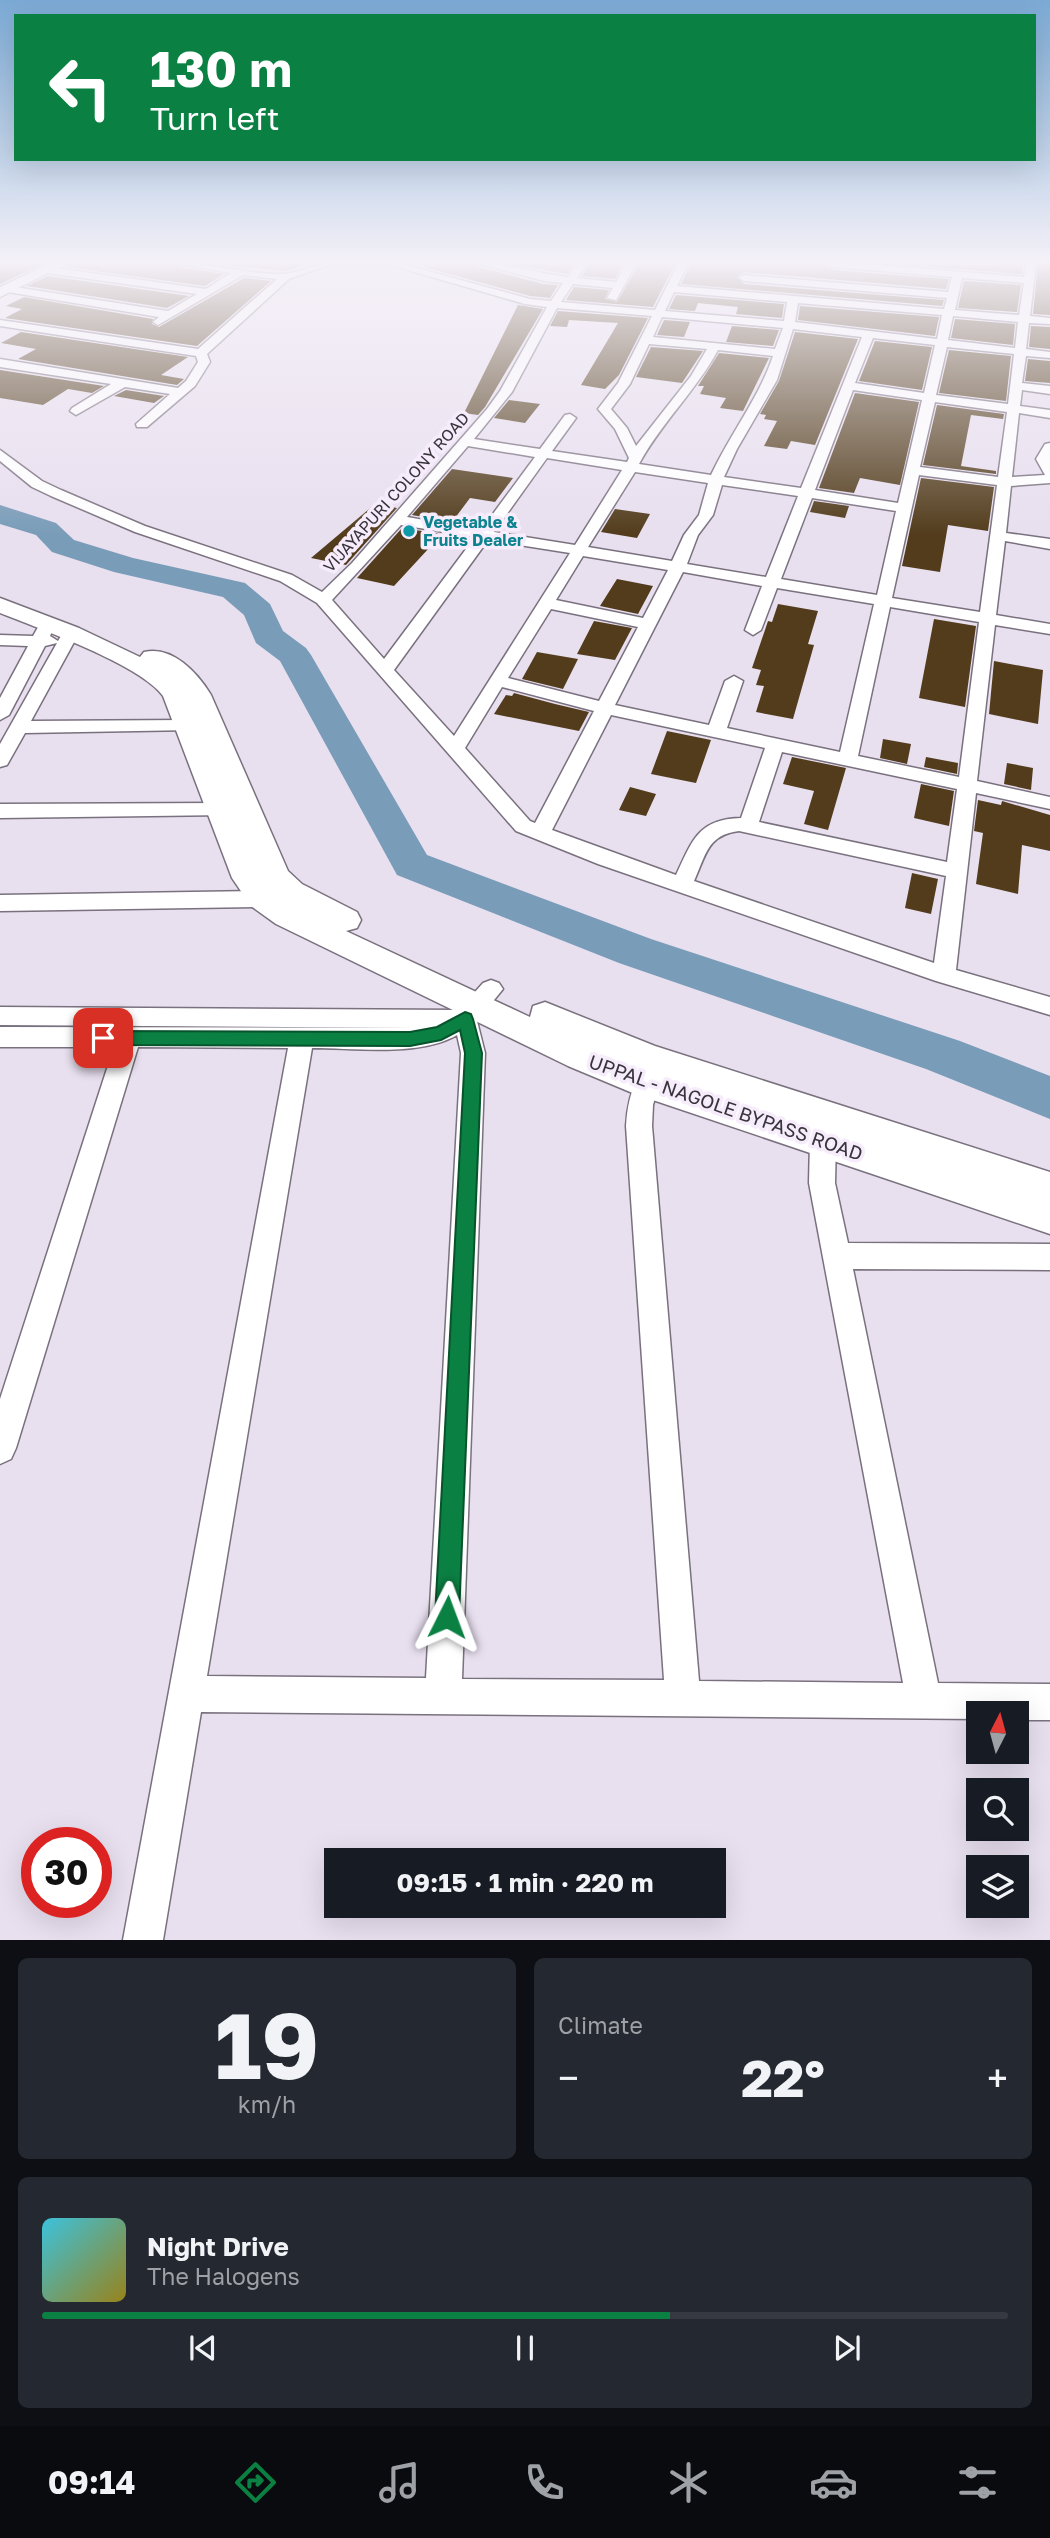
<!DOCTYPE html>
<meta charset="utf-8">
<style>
:root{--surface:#171b24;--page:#242831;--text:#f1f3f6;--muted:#9ea1a6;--line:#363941;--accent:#0b8043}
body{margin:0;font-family:"Golos Text",sans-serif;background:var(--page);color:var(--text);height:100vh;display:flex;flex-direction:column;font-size:26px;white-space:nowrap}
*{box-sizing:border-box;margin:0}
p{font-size:23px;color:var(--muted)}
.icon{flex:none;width:38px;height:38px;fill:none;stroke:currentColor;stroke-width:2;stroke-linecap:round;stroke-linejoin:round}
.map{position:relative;height:1940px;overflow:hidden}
.side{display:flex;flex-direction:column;gap:18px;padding:18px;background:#0d0f14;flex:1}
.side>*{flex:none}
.guide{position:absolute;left:14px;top:14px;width:1022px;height:147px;border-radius:0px;box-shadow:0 7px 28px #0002;background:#0b8043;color:#fff;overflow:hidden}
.needle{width:46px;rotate:6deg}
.fabs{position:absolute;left:966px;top:1701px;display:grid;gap:14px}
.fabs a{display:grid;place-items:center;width:63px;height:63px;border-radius:0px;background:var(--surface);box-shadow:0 7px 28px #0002;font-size:35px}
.speed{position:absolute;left:21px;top:1827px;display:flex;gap:14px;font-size:35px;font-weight:700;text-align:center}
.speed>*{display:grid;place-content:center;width:91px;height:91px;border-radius:50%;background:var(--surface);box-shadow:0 7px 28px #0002;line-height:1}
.speed .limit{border:10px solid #d22;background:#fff;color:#111}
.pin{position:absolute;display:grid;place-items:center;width:60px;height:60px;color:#fff;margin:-30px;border-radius:14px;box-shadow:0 4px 10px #0006}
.me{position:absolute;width:77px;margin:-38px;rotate:3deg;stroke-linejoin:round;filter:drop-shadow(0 0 5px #0008)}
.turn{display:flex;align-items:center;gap:24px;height:147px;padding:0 21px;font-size:32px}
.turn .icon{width:91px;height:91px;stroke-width:2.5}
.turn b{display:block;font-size:49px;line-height:60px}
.big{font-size:52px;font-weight:700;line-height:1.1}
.side .widget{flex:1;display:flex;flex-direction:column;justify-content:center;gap:10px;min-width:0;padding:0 24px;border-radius:10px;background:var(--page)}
.side .dial{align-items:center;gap:0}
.dial b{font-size:91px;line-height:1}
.song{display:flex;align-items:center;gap:21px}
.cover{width:84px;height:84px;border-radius:10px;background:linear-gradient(135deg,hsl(190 70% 55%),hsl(50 70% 35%))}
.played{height:7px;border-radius:4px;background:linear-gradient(90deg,var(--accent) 65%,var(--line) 65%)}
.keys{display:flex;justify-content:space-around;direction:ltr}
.heat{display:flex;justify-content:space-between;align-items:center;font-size:38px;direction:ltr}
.side .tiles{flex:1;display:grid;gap:18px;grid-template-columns:1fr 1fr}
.widget:last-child{grid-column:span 2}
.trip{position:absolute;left:324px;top:1848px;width:402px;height:70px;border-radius:0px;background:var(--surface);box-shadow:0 7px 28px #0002;font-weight:700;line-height:70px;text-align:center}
.tab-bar{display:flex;height:112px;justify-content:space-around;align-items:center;background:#090b0e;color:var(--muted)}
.tab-bar .icon{width:49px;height:49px}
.tab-bar .active{color:var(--accent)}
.tab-bar b{font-size:32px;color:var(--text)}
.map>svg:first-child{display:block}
</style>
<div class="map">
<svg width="1050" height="1940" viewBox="0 0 1050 1940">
<rect width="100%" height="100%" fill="#e8dfef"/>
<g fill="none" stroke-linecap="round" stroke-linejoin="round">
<path fill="#799cb8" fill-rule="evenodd" d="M0,505L56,523L74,540L133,558L245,583L270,604L283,631L306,648L311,655L427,855L651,939L960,1041L1050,1076V1119L926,1069L619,963L397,875L280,661L256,643L244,615L223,597L114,572L52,552L36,535L0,524Z"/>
</g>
<path fill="#523c1c" d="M0,264H43L0,284Z
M68,264H177L180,267L224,274L205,286L66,267Z
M215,264H303L294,269L283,271Z
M424,264H477L479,267L543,284L558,285L550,298L530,296L424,267Z
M510,264H574L567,274Z
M590,264H623L615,279L582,276Z
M639,264H675L653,307L566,300L574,287L609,290L605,299L617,302Z
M691,264H825L833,270L949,279L946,289L744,272L737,277L744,284L944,300L942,306L681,284Z
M896,264L956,265L1023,264L1022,274Z
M1038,264L1050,265V315L1033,314Z
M48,276L189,296L167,308L27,286Z
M244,278L271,281L197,346L5,318L22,309L6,306L24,297L153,319L152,324L159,327Z
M964,281L1021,285L1017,312L958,308Z
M676,295L784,304L782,318L736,314L738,307L698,303L695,311L669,309Z
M518,305L543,309L485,407L478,415L464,413Z
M800,306L939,317L935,336L798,320Z
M558,311L648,318L619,375L605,389L581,385L618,323L569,320L567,327L550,326Z
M955,319L1015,324L1013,345L951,338Z
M664,320L690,322L684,337L657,335Z
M732,326L779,330L773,346L726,342Z
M1031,326L1050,327V349L1029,347Z
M21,332L188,357L161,375L184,379L177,385L18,359L36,349L1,343Z
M795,332L858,339L815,445L791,441L787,449L764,446L777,421L764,419L766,415L760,414L779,381Z
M875,341L932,347L922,390L859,381Z
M651,347L703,351L682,383L636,377Z
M949,350L1011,356L1006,401L939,393Z
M719,353L769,358L743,411L720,408L726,398L700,394L704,386H698Z
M1028,359L1050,361V383L1025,381Z
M0,370L104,386L92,393L68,389L43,405L0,398Z
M126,390L164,396L154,403L114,396Z
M855,393L919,402L900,485L860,478L854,493L819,488Z
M509,400L540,404L525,423L494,418Z
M937,405L1004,414L1003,419L971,415L961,466L996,471V474L923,465Z
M452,469L513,478L495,502L470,498L452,522L412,515Z
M921,478L994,487L988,531L948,525L940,572L902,566Z
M814,501L849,506L845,518L810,512Z
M375,504L397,508L346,565L311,558Z
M615,509L650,514L637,538L601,532Z
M402,528L442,534L394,586L357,578Z
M617,579L653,586L638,614L600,606Z
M778,604L818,611L808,644L814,645L793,719L756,712L764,686L756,685L761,670L752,668L768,621L772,622Z
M934,619L976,626L965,707L919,698Z
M594,621L632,628L615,660L577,654Z
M537,652L578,659L563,689L522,679Z
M994,661L1043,670L1038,724L989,714Z
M514,693L555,704L589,712L579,731L494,714L506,695L512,696Z
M667,731L711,740L696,783L651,774Z
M883,739L911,744L907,764L880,758Z
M792,757L846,768L828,830L804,824L814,791L783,784Z
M926,757L958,763L957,774L924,767Z
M1007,763L1033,768L1031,790L1004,784Z
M921,784L954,791L949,826L914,818Z
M630,787L656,794L646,816L619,810Z
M978,800L1001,805L1002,801L1050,815V851L1022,845L1018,894L976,884L983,833L974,831Z
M912,873L938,879L931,914L905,908Z"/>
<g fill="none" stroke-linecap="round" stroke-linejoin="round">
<defs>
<path id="street" d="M180,264C215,263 251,275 283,274C300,273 314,263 331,264L289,279L207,354L210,362L195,386L147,427H137L136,424L170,394L125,387L76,415L70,411L72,408L111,384L0,367V359L178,388L186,381L198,362L196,356L0,326V320L198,349L277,279L243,275L158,325L153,322L159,317L8,292L3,289L8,286L168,311L197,294L47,273L42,270L47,267L206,289L231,273Z
M387,264H402L530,299L551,301L563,283L544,281L480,264C509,263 538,274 568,277L577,264H587L577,278L616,282L626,264H636L616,300L607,298L613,288L573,284L561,302L655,310L678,264H688L677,286L944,309L947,298L744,281L739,278L744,275L948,292L952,277L833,267L828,264H867L1024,277L1026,264H1036L1030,316L1050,318V324L1029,323L1026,349L1050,352V358L1026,356L1022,383L1050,386V394L1022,390L1020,406L1050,410V418L1019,413L1012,477L1045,475L1036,459L1045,444L1050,443V483L1011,486L1006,533L1050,539V549L1005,541L996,615L1050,624V634L995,625L977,781L1050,797V809L976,793L956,970L1050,997V1015L936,981L598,864L516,831L317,603L280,581L135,532L51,496L32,487L0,461V450L42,481L61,490L145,526L292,575L322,592L352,563L487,409L500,391L547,307L525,304ZM962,278L1024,283L1019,315L955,310ZM674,292L787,302L784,321L665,311ZM798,303L942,315L937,339L795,322ZM557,308L652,316L618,383L598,409L615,429L629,458L627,462L552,451L576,418L570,414L565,415L540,449L474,439L512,392ZM953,316L1018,322L1015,348L948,340ZM662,317L783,328L775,349L653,337ZM793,329L862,337L801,488L724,477L737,449L777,380ZM873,338L935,345L924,393L855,383ZM649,344L707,349L691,376L636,446L627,428L611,409L630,384ZM947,347L1014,354L1008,404L936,395ZM718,350L773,356C759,398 730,434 711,475L639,464C661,423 696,391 718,350ZM853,390L922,400L898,503L815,490ZM935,402L1007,412L998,477L920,467ZM468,446L535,457L481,530L407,517ZM547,458L622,470L575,545L494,532ZM635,472L708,483L699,515L684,535L672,561L588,547ZM919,475L997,485L980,612L892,598ZM722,485L798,496L766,577L687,564L698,535L713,515ZM812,498L896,511L877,595L781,579ZM401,525L475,537L384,659L332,600ZM488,540L570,553L454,736L394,670ZM583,556L668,570L643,618L556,600ZM683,572L762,586L745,630L753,635L761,630L777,588L874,604L840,752L727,728L743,681L734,676L725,681L709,725L615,705ZM890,607L979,622L959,777L858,756ZM551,609L638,627L599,701L508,678ZM502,687L594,711L535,823L530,821L465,748ZM611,715L765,748L741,818C698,819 692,841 676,875L552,830ZM782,752L957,789L947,862L759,822ZM739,831L946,876L934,963L694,881C706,855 707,835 739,831Z
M47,620L55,625L50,636L58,641L65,629L71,628L79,633L31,721L187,720L193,722L196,726L193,730L25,733L7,765L0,767V744L57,643L45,646L9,715L0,720V698L28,646L0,645V635L33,636L41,622Z
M220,803L227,805L230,810L227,815L0,818V804Z
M262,891L270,894L273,899L270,904L262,907L0,911V895Z
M491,980L499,983L503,989L477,1021L485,1053L462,1679L664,1680L626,1126C627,1108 630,1093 638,1077L647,1074L656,1077L659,1084L653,1105L652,1126L699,1681L903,1683L809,1183L810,1141L814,1133L823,1130L832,1133L836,1141L835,1183L848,1243L1050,1244V1270L853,1269L938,1683L1050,1684V1720H1017V1713H978V1719L201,1712L163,1940H123L288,1048L138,1047L16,1448L11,1459L0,1464V1399L114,1047H0V1027L418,1028L0,1025V1007L459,1010L483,983ZM457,1035L461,1053L426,1678L207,1676L312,1048C355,1048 420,1057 457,1035Z"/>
<path id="secondary" d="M49,264H66L0,297V287Z
M0,598L79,628L140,657L144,652C172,645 198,673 211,695L288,871L302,884L357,912L361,920L357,928L346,931L530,1017L533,1006L545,1002L655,1046L1050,1172V1234L635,1094L568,1066L276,924L251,906L232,878L163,696C141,665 38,628 0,613Z"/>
</defs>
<use href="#street" stroke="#7a717f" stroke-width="3"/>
<use href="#secondary" stroke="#7a717f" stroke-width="3"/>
<use href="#street" fill="#fff" fill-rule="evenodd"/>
<use href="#secondary" fill="#fff" fill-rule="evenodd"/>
</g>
<linearGradient id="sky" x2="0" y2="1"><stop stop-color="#7baad5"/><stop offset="0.49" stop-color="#f5f1f8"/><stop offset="1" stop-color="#f5f1f8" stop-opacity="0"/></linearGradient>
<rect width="1050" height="535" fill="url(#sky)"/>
<path fill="#0b8043" stroke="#07532c" stroke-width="2" d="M465,1012L471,1014L473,1019L482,1053L459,1617L455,1625L447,1629L438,1625L435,1617L465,1053L460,1030L441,1040L410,1046L103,1045L97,1043L95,1038L97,1033L103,1031L410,1032L437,1027Z"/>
<circle fill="#0f9aa8" stroke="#f6ecfc" stroke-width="2.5" cx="409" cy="531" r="7"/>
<g text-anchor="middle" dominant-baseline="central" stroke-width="7" stroke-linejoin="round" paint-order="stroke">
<g font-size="16" fill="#38343b" stroke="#f6ecfc">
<text transform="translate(396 492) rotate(-48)">VIJAYAPURI COLONY ROAD</text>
</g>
<g font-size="16" font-weight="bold" fill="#0d838f" stroke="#f6ecfc" text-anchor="start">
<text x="423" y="522">Vegetable &amp;<tspan x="423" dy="18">Fruits Dealer</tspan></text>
</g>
<g font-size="19" fill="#38343b" stroke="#f6ecfc">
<text transform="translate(726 1107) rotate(19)">UPPAL - NAGOLE BYPASS ROAD</text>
</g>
</g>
</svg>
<div class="fabs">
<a><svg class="needle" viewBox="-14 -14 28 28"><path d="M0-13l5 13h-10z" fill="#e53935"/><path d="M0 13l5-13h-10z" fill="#9ea1a6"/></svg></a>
<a><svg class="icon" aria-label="search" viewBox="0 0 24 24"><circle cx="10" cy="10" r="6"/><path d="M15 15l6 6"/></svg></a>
<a><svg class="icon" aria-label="layers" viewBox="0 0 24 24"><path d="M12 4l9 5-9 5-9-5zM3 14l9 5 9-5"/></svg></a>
</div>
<div class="speed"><div class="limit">30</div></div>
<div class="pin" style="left:103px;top:1038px;background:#d93025"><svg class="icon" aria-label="arrive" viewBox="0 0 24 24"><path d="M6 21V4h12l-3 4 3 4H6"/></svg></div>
<svg class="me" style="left:447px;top:1617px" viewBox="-20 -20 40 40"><path d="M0-17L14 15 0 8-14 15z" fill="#0b8043" stroke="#fff" stroke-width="4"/></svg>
<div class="trip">09:15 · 1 min · 220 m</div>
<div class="guide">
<div class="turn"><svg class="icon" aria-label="left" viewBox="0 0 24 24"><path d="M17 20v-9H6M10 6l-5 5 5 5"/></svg><div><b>130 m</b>Turn left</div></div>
</div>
</div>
<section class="side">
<div class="tiles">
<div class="widget dial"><b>19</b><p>km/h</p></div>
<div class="widget"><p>Climate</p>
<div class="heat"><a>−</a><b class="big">22°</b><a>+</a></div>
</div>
<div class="widget">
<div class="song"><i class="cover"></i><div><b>Night Drive</b><p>The Halogens</p></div></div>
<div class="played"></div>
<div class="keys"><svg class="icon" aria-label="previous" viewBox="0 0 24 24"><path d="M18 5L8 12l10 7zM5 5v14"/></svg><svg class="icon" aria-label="pause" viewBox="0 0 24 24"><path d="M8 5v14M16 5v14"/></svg><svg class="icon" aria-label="next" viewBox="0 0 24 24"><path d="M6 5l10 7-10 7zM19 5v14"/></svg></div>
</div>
</div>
</section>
<nav class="tab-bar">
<b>09:14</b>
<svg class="icon active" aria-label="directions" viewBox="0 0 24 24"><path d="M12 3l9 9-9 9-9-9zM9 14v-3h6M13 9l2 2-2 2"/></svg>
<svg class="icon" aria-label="music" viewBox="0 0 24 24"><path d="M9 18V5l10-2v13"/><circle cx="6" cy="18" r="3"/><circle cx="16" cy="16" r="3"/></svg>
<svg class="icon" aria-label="phone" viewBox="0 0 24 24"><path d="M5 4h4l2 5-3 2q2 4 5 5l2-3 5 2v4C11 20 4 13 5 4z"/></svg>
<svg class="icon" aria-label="climate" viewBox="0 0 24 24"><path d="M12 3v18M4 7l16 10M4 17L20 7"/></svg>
<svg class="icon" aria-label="car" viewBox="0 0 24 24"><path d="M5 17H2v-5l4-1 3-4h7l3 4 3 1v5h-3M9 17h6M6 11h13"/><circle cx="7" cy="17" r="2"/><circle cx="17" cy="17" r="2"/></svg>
<svg class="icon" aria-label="filters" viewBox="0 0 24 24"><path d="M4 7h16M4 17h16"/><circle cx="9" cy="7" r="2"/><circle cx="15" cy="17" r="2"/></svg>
</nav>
